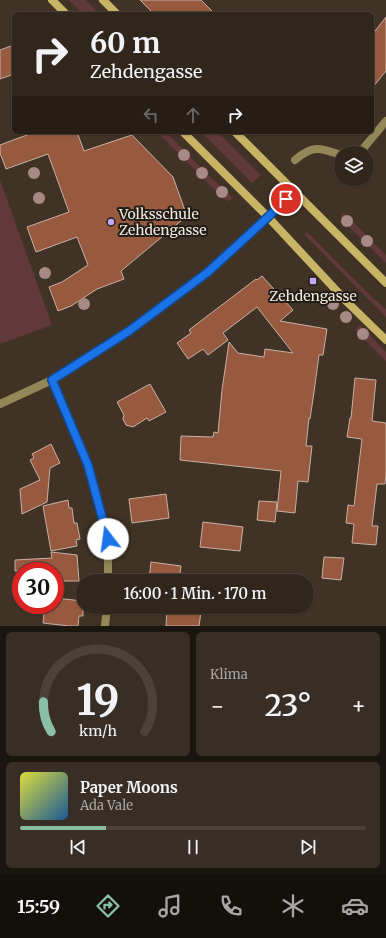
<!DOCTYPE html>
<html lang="de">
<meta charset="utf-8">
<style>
:root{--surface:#30261c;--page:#382e25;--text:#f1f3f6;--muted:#a8a5a3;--line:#4b433b;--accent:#8abfa5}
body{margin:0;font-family:Merriweather,serif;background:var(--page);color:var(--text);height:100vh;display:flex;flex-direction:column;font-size:15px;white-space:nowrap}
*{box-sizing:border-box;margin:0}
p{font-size:13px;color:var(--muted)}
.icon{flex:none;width:22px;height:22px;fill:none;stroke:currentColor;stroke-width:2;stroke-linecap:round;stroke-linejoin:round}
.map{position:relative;height:626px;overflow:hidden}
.panel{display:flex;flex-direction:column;gap:6px;padding:6px;background:#1a150f;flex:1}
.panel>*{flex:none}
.banner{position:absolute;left:12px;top:12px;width:362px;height:122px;border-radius:6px;box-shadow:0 1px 3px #0004,0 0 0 1px var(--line);background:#30261c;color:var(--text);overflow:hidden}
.buttons{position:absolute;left:334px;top:146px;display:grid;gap:8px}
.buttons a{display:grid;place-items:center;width:40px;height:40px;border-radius:50%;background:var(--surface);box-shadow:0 1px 3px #0004,0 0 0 1px var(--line);font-size:20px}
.speed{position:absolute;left:12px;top:562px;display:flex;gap:8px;font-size:20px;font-weight:700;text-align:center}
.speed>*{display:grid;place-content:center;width:52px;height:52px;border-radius:50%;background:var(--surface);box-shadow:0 1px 3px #0004,0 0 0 1px var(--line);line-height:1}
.speed .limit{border:6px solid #d22;background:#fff;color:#111}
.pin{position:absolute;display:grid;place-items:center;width:34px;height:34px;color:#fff;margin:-17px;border:2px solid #fff;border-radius:50%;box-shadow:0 1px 4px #0007}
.me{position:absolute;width:44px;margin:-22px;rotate:345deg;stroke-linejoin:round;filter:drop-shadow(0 0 3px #0008)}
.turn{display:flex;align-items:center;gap:14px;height:84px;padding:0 12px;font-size:18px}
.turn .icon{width:52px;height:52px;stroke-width:2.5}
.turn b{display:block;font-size:28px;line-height:34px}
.lanes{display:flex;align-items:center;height:38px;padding:0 12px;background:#0003;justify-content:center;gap:20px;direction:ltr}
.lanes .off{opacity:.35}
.big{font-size:30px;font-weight:600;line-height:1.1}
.panel .card{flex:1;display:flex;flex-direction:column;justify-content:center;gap:6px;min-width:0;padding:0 14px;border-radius:6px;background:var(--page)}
.panel .dial{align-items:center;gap:0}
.dial svg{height:104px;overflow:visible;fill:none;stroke:var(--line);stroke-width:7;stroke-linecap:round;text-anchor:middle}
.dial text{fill:var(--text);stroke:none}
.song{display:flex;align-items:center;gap:12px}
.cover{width:48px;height:48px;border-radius:6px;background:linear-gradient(135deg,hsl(60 70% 55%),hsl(210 70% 35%))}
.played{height:4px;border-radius:2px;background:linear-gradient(90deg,var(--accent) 25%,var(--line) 25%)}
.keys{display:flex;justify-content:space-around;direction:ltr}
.heat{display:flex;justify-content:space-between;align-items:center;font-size:22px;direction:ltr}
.panel .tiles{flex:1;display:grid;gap:6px;grid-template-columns:1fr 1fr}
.card:last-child{grid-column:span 2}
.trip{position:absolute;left:76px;top:574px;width:238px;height:40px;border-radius:20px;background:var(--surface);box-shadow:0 1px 3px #0004,0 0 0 1px var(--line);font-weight:600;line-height:40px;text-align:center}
.menu{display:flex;height:64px;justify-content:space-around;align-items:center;background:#130f0b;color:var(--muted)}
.menu .icon{width:28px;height:28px}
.menu .selected{color:var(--accent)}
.menu b{font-size:18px;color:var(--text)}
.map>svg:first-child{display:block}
</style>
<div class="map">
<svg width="386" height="626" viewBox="0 0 386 626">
<rect width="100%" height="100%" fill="#403325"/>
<path fill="#61393a" d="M69,0H86L100,14H83Z
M157,132H166L209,176L230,195L233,199L228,201L224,199Z
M201,132H218L261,175L252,183Z
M0,180L52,325L0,344Z
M343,212L386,255V263L342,220L341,217Z
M307,232L373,298L386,309V317L305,235Z
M360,325L386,352V361L355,330Z"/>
<path fill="#975a3f" stroke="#c8b0a7" d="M140,0H201L215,14H154Z
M386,17V71L372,88V35Z
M14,45V74L0,79V50Z
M35,132H77L84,151L132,135L173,177L187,216L121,271L124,279L97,289L71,306L58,311L49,287L62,282L88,265L77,237L36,252L27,227L69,212L48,154L6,169L0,153V145Z
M262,276L293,310L280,321L327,329L323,355H319L314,392L310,419L309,418L306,446H312L308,482L298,481L295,513L277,511L281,471L180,460L181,436L213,437L214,432L218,433L222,390L229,342L238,353L264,357L265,349L293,353L257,307L223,333L228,340L208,355L203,349L188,359L177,343L191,333L189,330L256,279L257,280Z
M355,378L376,380L372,421L386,423V474L385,484H377L372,526H378L376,545L352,543L354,524L346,523L348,505L354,506L362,439L347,437L350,418H351Z
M150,384L166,412L149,421L147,418L133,427L126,425L123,419L124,415L117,402Z
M51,444L60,463L50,468L47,502L22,514L20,489L40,480L30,460L34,458L32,454Z
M166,494L169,518L132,523L129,499Z
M68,500L69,508H72L74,523H77L80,539L76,540L77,546L51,551L43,506Z
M259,501L277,502L275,522L257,520Z
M203,522L243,527L240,551L200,547Z
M51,552L77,555L79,581H55V571H15V560L52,558Z
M324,557L344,558L341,580L322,578Z
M151,562L181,566L179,581H149Z
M55,598L83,601V616H79L78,626H69L43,623L45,605H55Z
M167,609L201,612L199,626H166Z"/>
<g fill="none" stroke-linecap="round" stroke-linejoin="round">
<path stroke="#938757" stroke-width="8" d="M358,153L362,150L386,121
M295,160C313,144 321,148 341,155"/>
<path stroke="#938757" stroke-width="8" d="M52,380L88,465L108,539V581
M105,626L107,607"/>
<path stroke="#938757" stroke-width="8" d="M0,404L52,380L129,331L208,272L268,217L294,191"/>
<path stroke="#c7b465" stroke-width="8" d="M52,0L66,14
M103,0L117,14
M183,132L268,217L347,302L386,340
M235,132L386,283"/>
</g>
<g fill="#a88a85">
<circle cx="184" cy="155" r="6"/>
<circle cx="34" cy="173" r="6"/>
<circle cx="202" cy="173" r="6"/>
<circle cx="222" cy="192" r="6"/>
<circle cx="39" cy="198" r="6"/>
<circle cx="347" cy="221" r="6"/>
<circle cx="367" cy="241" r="6"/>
<circle cx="45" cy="273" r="6"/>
<circle cx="84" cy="304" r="6"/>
<circle cx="333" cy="304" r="6"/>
<circle cx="346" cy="317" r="6"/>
<circle cx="363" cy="334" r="6"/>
</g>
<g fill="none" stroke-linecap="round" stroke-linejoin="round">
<defs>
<path id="route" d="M108,539L88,465L52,380L129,331L208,272L268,217L286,199"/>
</defs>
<use href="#route" stroke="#114b97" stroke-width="10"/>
<use href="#route" stroke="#1a73e8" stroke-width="7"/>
</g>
<g fill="#c1a8f3" stroke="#221c16" stroke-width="1.5">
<circle cx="111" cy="222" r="4"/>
<rect x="309" y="277" width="8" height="8" rx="2"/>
</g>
<g text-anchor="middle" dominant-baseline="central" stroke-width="4" stroke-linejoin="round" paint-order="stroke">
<g font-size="14" fill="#f1e9df" stroke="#221c16" text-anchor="start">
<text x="119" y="214">Volksschule<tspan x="119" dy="16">Zehdengasse</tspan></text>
<text x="313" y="296" text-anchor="middle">Zehdengasse</text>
</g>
</g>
</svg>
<div class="buttons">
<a><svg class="icon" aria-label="layers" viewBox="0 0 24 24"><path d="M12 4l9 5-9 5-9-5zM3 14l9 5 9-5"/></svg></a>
</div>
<div class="speed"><div class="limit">30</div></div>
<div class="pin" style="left:286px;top:199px;background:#d93025"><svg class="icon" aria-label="arrive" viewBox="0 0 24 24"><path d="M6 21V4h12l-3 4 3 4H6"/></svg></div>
<svg class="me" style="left:108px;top:539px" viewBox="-20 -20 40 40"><circle r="19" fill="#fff"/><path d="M0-13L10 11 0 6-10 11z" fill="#1a73e8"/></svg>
<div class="trip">16:00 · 1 Min. · 170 m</div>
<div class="banner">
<div class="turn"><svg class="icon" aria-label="right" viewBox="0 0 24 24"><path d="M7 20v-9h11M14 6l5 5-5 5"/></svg><div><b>60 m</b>Zehdengasse</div></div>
<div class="lanes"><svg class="icon off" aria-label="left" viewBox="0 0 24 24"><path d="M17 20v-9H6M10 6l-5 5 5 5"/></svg><svg class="icon off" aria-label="ahead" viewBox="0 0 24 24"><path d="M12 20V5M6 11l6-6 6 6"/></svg><svg class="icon" aria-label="right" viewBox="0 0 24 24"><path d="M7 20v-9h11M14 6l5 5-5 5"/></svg></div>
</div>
</div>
<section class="panel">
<div class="tiles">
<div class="card dial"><svg viewBox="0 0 100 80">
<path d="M14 69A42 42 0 1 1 86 69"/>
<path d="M14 69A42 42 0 0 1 8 46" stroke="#8abfa5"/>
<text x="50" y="56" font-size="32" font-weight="700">19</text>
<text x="50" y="72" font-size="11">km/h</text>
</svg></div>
<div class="card"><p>Klima</p>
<div class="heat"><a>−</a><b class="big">23°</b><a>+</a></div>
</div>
<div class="card">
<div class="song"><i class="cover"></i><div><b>Paper Moons</b><p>Ada Vale</p></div></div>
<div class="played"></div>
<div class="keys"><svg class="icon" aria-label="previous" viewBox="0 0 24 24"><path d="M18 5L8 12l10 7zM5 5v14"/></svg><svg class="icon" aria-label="pause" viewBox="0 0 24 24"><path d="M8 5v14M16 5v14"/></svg><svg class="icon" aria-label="next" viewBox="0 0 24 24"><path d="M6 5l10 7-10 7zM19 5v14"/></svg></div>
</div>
</div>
</section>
<nav class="menu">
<b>15:59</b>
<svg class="icon selected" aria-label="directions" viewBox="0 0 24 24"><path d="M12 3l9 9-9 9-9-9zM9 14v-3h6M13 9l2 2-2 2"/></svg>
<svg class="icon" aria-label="music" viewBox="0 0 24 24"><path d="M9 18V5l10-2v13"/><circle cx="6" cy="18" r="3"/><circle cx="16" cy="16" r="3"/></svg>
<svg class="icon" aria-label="phone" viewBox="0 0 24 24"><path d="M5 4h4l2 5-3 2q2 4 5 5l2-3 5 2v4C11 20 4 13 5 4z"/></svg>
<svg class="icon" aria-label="climate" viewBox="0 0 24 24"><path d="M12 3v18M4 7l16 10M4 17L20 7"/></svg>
<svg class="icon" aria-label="car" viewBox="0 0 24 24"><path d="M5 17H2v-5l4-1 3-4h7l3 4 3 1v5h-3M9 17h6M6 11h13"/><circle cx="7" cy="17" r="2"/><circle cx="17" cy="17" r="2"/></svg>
</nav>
